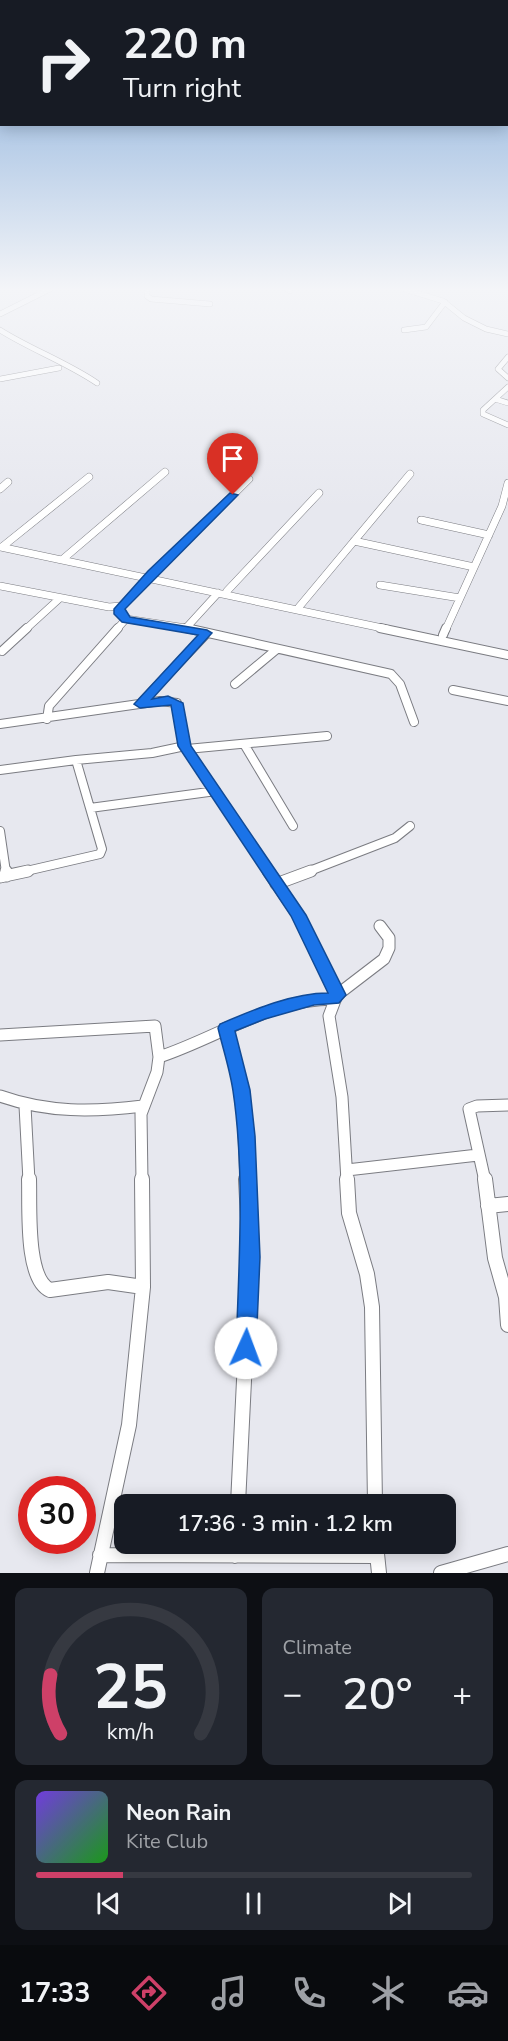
<!DOCTYPE html>
<meta charset="utf-8">
<style>
:root{--surface:#171b24;--page:#242831;--text:#f1f3f6;--muted:#9ea1a6;--line:#363941;--accent:#ce4068}
body{margin:0;font-family:"Nunito Sans",sans-serif;background:var(--page);color:var(--text);height:100vh;display:flex;flex-direction:column;font-size:22px;white-space:nowrap}
*{box-sizing:border-box;margin:0}
p{font-size:20px;color:var(--muted)}
.icon{flex:none;width:33px;height:33px;fill:none;stroke:currentColor;stroke-width:2;stroke-linecap:round;stroke-linejoin:round}
.map{position:relative;height:1573px;overflow:hidden}
.details{display:flex;flex-direction:column;gap:15px;padding:15px;background:#0d0f14;flex:1}
.details>*{flex:none}
.banner{position:absolute;left:0px;top:0px;width:508px;height:126px;box-shadow:0 3px 15px #0003;background:#171b24;color:var(--text);overflow:hidden}
.speed{position:absolute;left:18px;top:1476px;display:flex;gap:12px;font-size:30px;font-weight:700;text-align:center}
.speed>*{display:grid;place-content:center;width:78px;height:78px;border-radius:50%;background:var(--surface);box-shadow:0 3px 15px #0003;line-height:1}
.speed .limit{border:9px solid #d22;background:#fff;color:#111}
.pin{position:absolute;display:grid;place-items:center;width:51px;height:51px;color:#fff;margin:-62px -26px;border-radius:50% 50% 50% 0;rotate:-45deg;box-shadow:0 0 6px #0007}
.pin .icon{rotate:45deg}
.me{position:absolute;width:66px;margin:-33px;rotate:2deg;stroke-linejoin:round;filter:drop-shadow(0 0 4px #0008)}
.turn{display:flex;align-items:center;gap:21px;height:126px;padding:0 24px;font-size:27px}
.turn .icon{width:78px;height:78px;stroke-width:2.5}
.turn b{display:block;font-size:42px;line-height:51px}
.big{font-size:45px;font-weight:600;line-height:1.1}
.details .tile{flex:1;display:flex;flex-direction:column;justify-content:center;gap:9px;min-width:0;padding:0 21px;border-radius:12px;background:var(--page)}
.details .dial{align-items:center;gap:0}
.dial svg{height:156px;overflow:visible;fill:none;stroke:var(--line);stroke-width:7;stroke-linecap:round;text-anchor:middle}
.dial text{fill:var(--text);stroke:none}
.song{display:flex;align-items:center;gap:18px}
.cover{width:72px;height:72px;border-radius:9px;background:linear-gradient(135deg,hsl(260 70% 55%),hsl(120 70% 35%))}
.played{height:6px;border-radius:3px;background:linear-gradient(90deg,var(--accent) 20%,var(--line) 20%)}
.keys{display:flex;justify-content:space-around;direction:ltr}
.heat{display:flex;justify-content:space-between;align-items:center;font-size:33px;direction:ltr}
.details .tiles{flex:1;display:grid;gap:15px;grid-template-columns:1fr 1fr}
.tile:last-child{grid-column:span 2}
.trip{position:absolute;left:114px;top:1494px;width:342px;height:60px;border-radius:12px;background:var(--surface);box-shadow:0 3px 15px #0003;font-weight:600;line-height:60px;text-align:center}
.dock{display:flex;height:96px;justify-content:space-around;align-items:center;background:#090b0e;color:var(--muted)}
.dock .icon{width:42px;height:42px}
.dock .on{color:var(--accent)}
.dock b{font-size:27px;color:var(--text)}
.map>svg:first-child{display:block}
</style>
<div class="map">
<svg width="508" height="1573" viewBox="0 0 508 1573">
<rect width="100%" height="100%" fill="#e7e8ef"/>
<g fill="none" stroke-linecap="round" stroke-linejoin="round">
<defs>
<path id="minor-far4" d="M147,288V296L151,299L210,304
M286,288L290,291
M401,288L443,301L464,318L486,329L508,334
M0,314L52,288
M0,330C32,350 66,362 97,383
M404,330L426,327L445,302
M508,357L498,369L508,378
M0,379L59,368
M508,387L483,410V414L508,425
M495,399L508,403"/>
<path id="minor-far3" d="M0,489L8,482
M421,520L489,535
M354,541L474,567
M0,547L387,629
M2,547L89,477
M63,559L165,472
M380,585L460,598
M0,586L109,607L121,606
M227,591L319,493
M299,607L410,474
M126,619L186,628L218,593
M186,628L192,629
M26,629L60,598
M117,629L126,619L120,614L121,606L249,479
M446,629L502,506L508,483"/>
<path id="minor-far2" d="M186,628L391,674L400,684L414,722
M380,628L508,655
M443,635L446,628
M2,651L27,628
M235,684L277,649
M453,690L508,701
M140,704L207,633
M47,719L49,706L118,628
M0,724L160,701L177,703L185,746L269,872
M244,744L293,826
M185,746L152,753L76,760L90,808L216,791
M187,749L327,736
M0,770L76,760
M0,831L6,872
M22,872L100,854L102,849L90,808
M307,872L395,838L410,826"/>
<path id="minor-far1" d="M6,871L7,876
M268,871L298,915L337,995
M0,877L28,871
M276,884L311,871
M226,1028L242,1090L246,1181
M0,1035L155,1026L159,1057L157,1072L141,1114L142,1181
M159,1057C217,1038 271,999 334,999
M0,1096C48,1113 93,1112 143,1106
M25,1106L29,1181
M347,1170L478,1155
M347,1181L342,1097L329,1016L337,995L384,959L389,948V938L380,926
M485,1181L469,1109L477,1106L508,1105"/>
<path id="minor" d="M29,1179C30,1205 25,1279 50,1290L108,1282L143,1287
M347,1179L349,1213L367,1274L372,1307L375,1504
M485,1179L495,1258L506,1297L508,1325
M488,1206L508,1204
M238,1504L250,1257L246,1179
M376,1544L379,1573
M100,1555L377,1556
M235,1556L236,1544
M97,1573L129,1425L143,1287L142,1179
M441,1573L508,1554"/>
</defs>
<use href="#minor-far4" stroke="#7b7c82" stroke-width="6"/>
<use href="#minor-far3" stroke="#7b7c82" stroke-width="8"/>
<use href="#minor-far2" stroke="#7b7c82" stroke-width="10"/>
<use href="#minor-far1" stroke="#7b7c82" stroke-width="13"/>
<use href="#minor" stroke="#7b7c82" stroke-width="16"/>
<use href="#minor-far4" stroke="#fff" stroke-width="5"/>
<use href="#minor-far3" stroke="#fff" stroke-width="7"/>
<use href="#minor-far2" stroke="#fff" stroke-width="8"/>
<use href="#minor-far1" stroke="#fff" stroke-width="11"/>
<use href="#minor" stroke="#fff" stroke-width="14"/>
</g>
<linearGradient id="sky" x2="0" y2="1"><stop stop-color="#7da7d8"/><stop offset="0.57" stop-color="#f4f5f8"/><stop offset="1" stop-color="#f4f5f8" stop-opacity="0"/></linearGradient>
<rect width="508" height="508" fill="url(#sky)"/>
<path fill="#1a73e8" stroke="#114b97" stroke-width="1.5" d="M230,493L238,495L125,609L130,617L207,630L212,633L152,699L168,696L183,703L191,746L306,915L346,995L339,1003L314,1005L265,1019L235,1031L250,1090L255,1136L260,1257L256,1348L253,1355L246,1358L239,1355L236,1348C239,1267 245,1171 233,1091C230,1070 223,1049 218,1028L220,1024C253,1010 292,993 328,993L291,916L178,746L171,705L140,708L134,704L198,635L122,622L114,614V609L148,571Z"/>
</svg>
<div class="speed"><div class="limit">30</div></div>
<div class="pin" style="left:233px;top:495px;background:#d93025"><svg class="icon" aria-label="arrive" viewBox="0 0 24 24"><path d="M6 21V4h12l-3 4 3 4H6"/></svg></div>
<svg class="me" style="left:246px;top:1348px" viewBox="-20 -20 40 40"><circle r="19" fill="#fff"/><path d="M0-13L10 11 0 6-10 11z" fill="#1a73e8"/></svg>
<div class="trip">17:36 · 3 min · 1.2 km</div>
<div class="banner">
<div class="turn"><svg class="icon" aria-label="right" viewBox="0 0 24 24"><path d="M7 20v-9h11M14 6l5 5-5 5"/></svg><div><b>220 m</b>Turn right</div></div>
</div>
</div>
<section class="details">
<div class="tiles">
<div class="tile dial"><svg viewBox="0 0 100 80">
<path d="M14 69A42 42 0 1 1 86 69"/>
<path d="M14 69A42 42 0 0 1 9 39" stroke="#ce4068"/>
<text x="50" y="56" font-size="32" font-weight="700">25</text>
<text x="50" y="72" font-size="11">km/h</text>
</svg></div>
<div class="tile"><p>Climate</p>
<div class="heat"><a>−</a><b class="big">20°</b><a>+</a></div>
</div>
<div class="tile">
<div class="song"><i class="cover"></i><div><b>Neon Rain</b><p>Kite Club</p></div></div>
<div class="played"></div>
<div class="keys"><svg class="icon" aria-label="previous" viewBox="0 0 24 24"><path d="M18 5L8 12l10 7zM5 5v14"/></svg><svg class="icon" aria-label="pause" viewBox="0 0 24 24"><path d="M8 5v14M16 5v14"/></svg><svg class="icon" aria-label="next" viewBox="0 0 24 24"><path d="M6 5l10 7-10 7zM19 5v14"/></svg></div>
</div>
</div>
</section>
<nav class="dock">
<b>17:33</b>
<svg class="icon on" aria-label="directions" viewBox="0 0 24 24"><path d="M12 3l9 9-9 9-9-9zM9 14v-3h6M13 9l2 2-2 2"/></svg>
<svg class="icon" aria-label="music" viewBox="0 0 24 24"><path d="M9 18V5l10-2v13"/><circle cx="6" cy="18" r="3"/><circle cx="16" cy="16" r="3"/></svg>
<svg class="icon" aria-label="phone" viewBox="0 0 24 24"><path d="M5 4h4l2 5-3 2q2 4 5 5l2-3 5 2v4C11 20 4 13 5 4z"/></svg>
<svg class="icon" aria-label="climate" viewBox="0 0 24 24"><path d="M12 3v18M4 7l16 10M4 17L20 7"/></svg>
<svg class="icon" aria-label="car" viewBox="0 0 24 24"><path d="M5 17H2v-5l4-1 3-4h7l3 4 3 1v5h-3M9 17h6M6 11h13"/><circle cx="7" cy="17" r="2"/><circle cx="17" cy="17" r="2"/></svg>
</nav>
